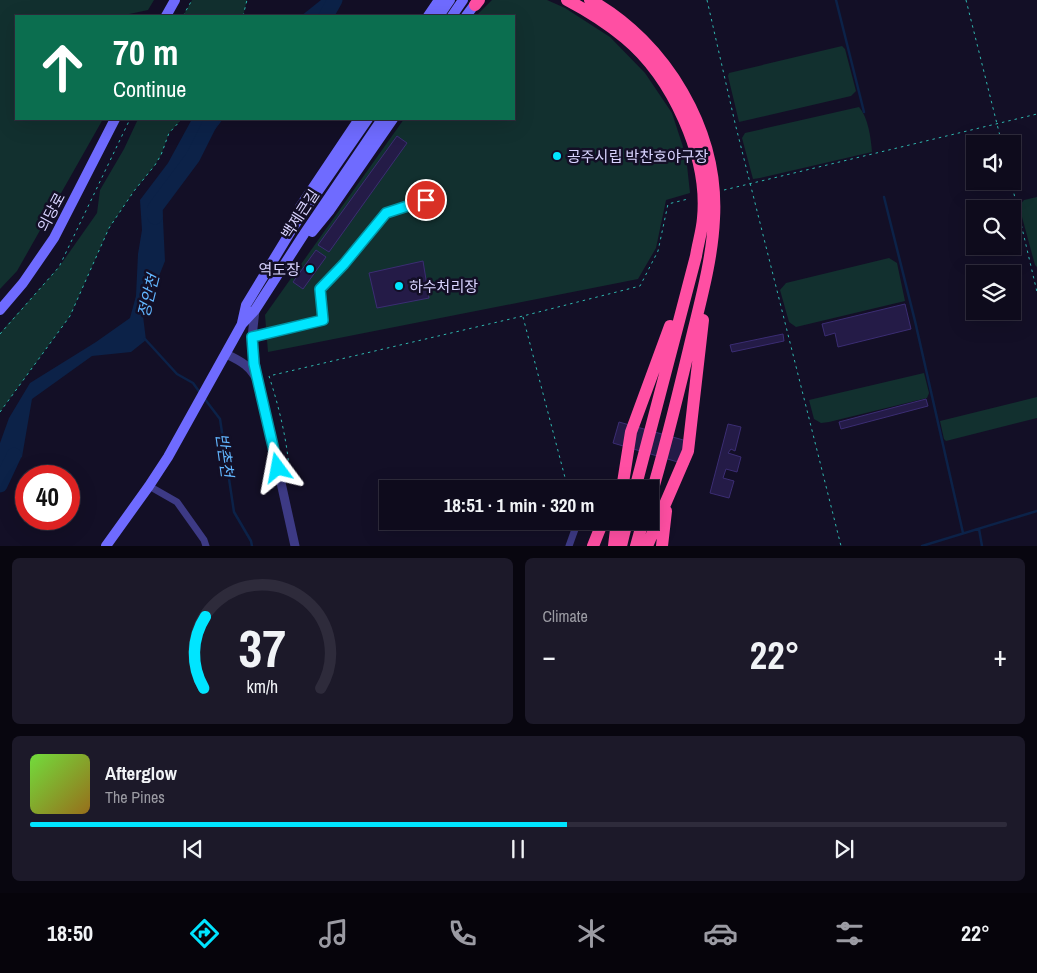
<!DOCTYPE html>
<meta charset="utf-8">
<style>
:root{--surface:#0e0b1c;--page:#1c1929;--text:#f1f3f6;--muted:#9b9ba3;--line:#2e2b3b;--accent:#00e5ff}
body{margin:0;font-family:"Archivo Narrow","Noto Sans KR",sans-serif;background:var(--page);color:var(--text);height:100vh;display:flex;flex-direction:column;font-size:19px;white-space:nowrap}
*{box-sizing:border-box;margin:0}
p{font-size:16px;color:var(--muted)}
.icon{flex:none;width:28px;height:28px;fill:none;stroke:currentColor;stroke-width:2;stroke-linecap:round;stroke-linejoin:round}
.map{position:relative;height:546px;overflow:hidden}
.details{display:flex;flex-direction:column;gap:12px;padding:12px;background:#08060f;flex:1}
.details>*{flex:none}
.guide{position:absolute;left:15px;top:15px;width:500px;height:105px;border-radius:0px;box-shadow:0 5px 20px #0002,0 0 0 1px var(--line);background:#0b6e4f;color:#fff;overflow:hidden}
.tools{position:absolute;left:966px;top:135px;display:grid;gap:10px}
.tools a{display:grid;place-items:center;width:55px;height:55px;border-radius:0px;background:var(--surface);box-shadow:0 5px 20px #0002,0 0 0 1px var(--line);font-size:25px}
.speed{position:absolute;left:15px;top:465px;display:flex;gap:10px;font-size:25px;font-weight:700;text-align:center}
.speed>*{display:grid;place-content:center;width:65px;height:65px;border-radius:50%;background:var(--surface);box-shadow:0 5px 20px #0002,0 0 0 1px var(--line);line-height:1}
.speed .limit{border:8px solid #d22;background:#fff;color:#111}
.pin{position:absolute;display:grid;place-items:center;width:42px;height:42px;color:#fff;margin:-21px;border:2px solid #fff;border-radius:50%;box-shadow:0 1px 5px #0007}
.me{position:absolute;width:55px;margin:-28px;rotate:347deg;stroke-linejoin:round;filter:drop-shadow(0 0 4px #0008)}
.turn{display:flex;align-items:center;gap:18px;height:105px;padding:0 15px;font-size:22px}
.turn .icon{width:65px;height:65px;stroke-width:2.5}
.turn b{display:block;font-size:35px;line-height:42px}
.big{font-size:38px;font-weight:700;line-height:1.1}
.details .tile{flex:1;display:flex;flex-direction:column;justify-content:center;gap:8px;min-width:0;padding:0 18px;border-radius:8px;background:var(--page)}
.details .dial{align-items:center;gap:0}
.dial svg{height:130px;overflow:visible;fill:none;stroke:var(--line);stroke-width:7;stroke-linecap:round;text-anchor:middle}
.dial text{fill:var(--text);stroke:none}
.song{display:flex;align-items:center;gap:15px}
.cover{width:60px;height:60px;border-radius:8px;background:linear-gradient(135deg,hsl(100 70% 55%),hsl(40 70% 35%))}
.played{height:5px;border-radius:2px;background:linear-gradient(90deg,var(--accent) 55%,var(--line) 55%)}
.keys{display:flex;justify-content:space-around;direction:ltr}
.heat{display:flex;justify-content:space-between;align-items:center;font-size:28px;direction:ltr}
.details .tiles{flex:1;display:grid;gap:12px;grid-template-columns:1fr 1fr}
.tile:last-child{grid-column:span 2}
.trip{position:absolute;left:379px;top:480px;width:280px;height:50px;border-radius:0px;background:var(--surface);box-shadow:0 5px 20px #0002,0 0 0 1px var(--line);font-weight:700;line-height:50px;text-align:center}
.menu{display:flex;height:80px;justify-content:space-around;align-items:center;background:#06040b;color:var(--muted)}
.menu .icon{width:35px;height:35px}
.menu .on{color:var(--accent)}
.menu b{font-size:22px;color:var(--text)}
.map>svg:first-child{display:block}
</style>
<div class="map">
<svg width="1037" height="546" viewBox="0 0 1037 546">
<rect width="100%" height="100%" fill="#130f26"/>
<path fill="#12302f" d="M0,0H154L148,10L120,16H16V119H103L17,271L0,289Z
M192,0H247L243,16H183Z
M492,0H547L565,8L610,37L645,73L672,113L686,156L690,193L666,200L656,248L638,279L268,352L265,315L404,119H514V16H476Z
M842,46L845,49L856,91L851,96L739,122L728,76L729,73Z
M859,107C868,117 871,138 872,152L760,178L753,179L742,138L745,133Z
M138,119H182L169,133L161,155L155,165L134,191L109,228L70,316L0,412V333L59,267L97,213L100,190L124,149Z
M1037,197V267L1035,265L1019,206L1024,200Z
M889,258L897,263L905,301L796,327L789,322L780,290L786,283Z
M924,373L929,393L927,398L829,422L821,423L814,419L809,400Z
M1037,397V418L946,441L944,439L940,421Z"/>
<path fill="#0c2248" d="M321,0H335L326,16H301Z
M192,119H223L162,199L165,261L143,316L146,340L131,352L92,356L32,399L22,457L10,466L0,485V443L9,418L30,383L96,342L130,318L136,296L138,254L142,230L140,200L168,163Z"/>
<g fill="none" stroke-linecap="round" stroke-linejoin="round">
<path stroke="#0c2248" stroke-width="2.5" d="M836,0L864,112
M884,197L915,321L963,533
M145,339L177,374L193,383L201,394
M204,398L220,419L234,512L251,541L252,546
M979,529L982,546
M922,546L1037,511"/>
<path stroke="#0c2248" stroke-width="15" d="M326,16L335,0
M155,217V208L193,157L212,119
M0,485L14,455"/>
</g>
<path fill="#241b47" stroke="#3b2d73" d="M397,136L407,143L329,252L318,245Z
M316,250L326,257L303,289L293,282Z
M423,261L429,298L377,308L369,273Z
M905,304L911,329L838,347L835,333L825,336L822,324Z
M783,334L784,341L732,352L730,345Z
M926,399L928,406L841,429L839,422Z
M619,422L694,443L688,465L613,443Z
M728,424L741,427L735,451L731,449L728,453L741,457L737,472L726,469L723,478L734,481L729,498L710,493Z"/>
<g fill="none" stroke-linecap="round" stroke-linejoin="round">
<path stroke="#2fb8b0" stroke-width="1" stroke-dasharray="2.5 4" stroke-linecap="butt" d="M707,0L735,123L841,546
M966,0L1002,144
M183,16L192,0
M243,16L247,0
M1011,181L1037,292
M724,190L1037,114
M523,317L568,489
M0,334L59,267L130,119
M0,412L70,316L109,228L134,191L155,165L161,155L169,133L182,119
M290,480C288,444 280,410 269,376L523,316L640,286L658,251L668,204L688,199"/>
<path stroke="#3d3a85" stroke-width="7" d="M252,337L323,320L320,289L344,264L386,213L426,200
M149,486L177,502L204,540L206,546
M569,546L578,521"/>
<path stroke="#3d3a85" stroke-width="9" d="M255,310L252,337L257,376
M226,354C243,362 250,366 259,383L295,546"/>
<path stroke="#6f6bff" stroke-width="10" d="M166,16L175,0
M428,16L439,0
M439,16L450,0
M452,16L463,0
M466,16L478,0
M300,207L359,119
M312,232L330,210L393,119
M0,310L23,283L54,238L115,119
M242,323L246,305L294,226L368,119
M106,546L149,486L168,457L242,324L255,310L304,234L382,119"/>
<path stroke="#ff4fa3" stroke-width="12" d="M567,0C588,11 607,23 625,38C672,77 709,156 703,218C702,231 698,243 696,256L635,489
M590,0C666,42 719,131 714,219C712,263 699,306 689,349C677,399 665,449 650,499
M475,5L479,0
M622,489L631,432L670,326
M593,546L603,521
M614,546L617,521
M621,546L627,521
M636,546L643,521
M647,546L688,451L703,320
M662,546L666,511"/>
</g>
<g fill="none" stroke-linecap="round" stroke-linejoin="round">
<defs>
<path id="route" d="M278,468L254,364L252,337L323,320L320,289L344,264L386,213L426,200"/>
</defs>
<use href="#route" stroke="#0095a6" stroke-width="12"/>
<use href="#route" stroke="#00e5ff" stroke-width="9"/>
</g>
<g fill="#00e5ff" stroke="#130f26" stroke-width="2">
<circle cx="557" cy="156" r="5"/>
<circle cx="310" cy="269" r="5"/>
<circle cx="399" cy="286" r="5"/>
</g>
<g text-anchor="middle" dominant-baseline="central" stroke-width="5" stroke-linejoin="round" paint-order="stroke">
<g font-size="15" fill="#d9d4ff" stroke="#130f26" text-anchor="start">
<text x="567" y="156">공주시립 박찬호야구장</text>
<text x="300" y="269" text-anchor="end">역도장</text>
<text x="409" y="286">하수처리장</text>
</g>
<g font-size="15" fill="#d9d4ff" stroke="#130f26">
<text transform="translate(51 212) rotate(-62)">의당로</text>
<text transform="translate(300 214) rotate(-57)">백제큰길</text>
</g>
<g font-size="16" font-style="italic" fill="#62b6ff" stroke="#130f26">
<text transform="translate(148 296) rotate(-76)">정안천</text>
<text transform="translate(225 455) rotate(82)">반촌천</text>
</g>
</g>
</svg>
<div class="tools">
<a><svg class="icon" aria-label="sound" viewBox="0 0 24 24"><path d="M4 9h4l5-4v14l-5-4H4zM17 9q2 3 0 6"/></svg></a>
<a><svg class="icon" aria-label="search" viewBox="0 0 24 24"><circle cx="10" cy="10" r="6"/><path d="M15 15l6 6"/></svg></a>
<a><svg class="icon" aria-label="layers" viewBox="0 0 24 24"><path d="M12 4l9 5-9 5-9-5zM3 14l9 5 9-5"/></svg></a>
</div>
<div class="speed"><div class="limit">40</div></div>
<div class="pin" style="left:426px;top:200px;background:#d93025"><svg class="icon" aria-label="arrive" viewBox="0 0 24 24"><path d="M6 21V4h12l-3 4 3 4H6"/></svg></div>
<svg class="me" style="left:278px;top:468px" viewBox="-20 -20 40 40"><path d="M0-17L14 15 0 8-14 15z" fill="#00e5ff" stroke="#fff" stroke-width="4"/></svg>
<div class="trip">18:51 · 1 min · 320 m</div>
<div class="guide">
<div class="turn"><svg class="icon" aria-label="ahead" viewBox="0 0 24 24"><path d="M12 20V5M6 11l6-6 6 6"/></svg><div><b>70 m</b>Continue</div></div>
</div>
</div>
<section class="details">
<div class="tiles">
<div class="tile dial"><svg viewBox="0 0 100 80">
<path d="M14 69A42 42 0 1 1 86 69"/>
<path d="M14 69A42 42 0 0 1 15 25" stroke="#00e5ff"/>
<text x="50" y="56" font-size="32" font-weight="700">37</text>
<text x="50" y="72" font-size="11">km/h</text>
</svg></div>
<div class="tile"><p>Climate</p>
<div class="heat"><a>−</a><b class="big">22°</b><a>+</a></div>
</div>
<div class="tile">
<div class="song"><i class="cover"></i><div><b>Afterglow</b><p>The Pines</p></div></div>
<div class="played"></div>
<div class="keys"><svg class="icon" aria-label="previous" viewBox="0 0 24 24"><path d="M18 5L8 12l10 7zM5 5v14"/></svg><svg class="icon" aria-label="pause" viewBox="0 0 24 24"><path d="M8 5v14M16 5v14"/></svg><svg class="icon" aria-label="next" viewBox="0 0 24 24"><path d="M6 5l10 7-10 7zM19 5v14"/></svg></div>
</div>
</div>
</section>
<nav class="menu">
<b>18:50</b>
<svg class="icon on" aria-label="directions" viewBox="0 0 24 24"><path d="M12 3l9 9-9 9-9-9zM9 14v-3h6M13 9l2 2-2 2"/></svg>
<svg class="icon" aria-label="music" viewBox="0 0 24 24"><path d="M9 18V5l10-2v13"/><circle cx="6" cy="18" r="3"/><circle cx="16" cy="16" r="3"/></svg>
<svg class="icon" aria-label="phone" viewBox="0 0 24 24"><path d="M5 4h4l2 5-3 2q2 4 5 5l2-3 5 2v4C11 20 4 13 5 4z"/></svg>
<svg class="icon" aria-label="climate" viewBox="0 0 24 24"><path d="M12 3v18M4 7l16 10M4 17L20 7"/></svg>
<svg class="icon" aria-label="car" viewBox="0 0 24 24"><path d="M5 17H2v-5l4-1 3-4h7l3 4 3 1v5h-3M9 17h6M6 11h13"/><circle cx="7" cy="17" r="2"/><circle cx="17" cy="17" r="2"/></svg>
<svg class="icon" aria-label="filters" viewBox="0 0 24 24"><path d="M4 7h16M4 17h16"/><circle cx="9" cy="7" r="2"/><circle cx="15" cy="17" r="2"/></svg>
<b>22°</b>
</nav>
